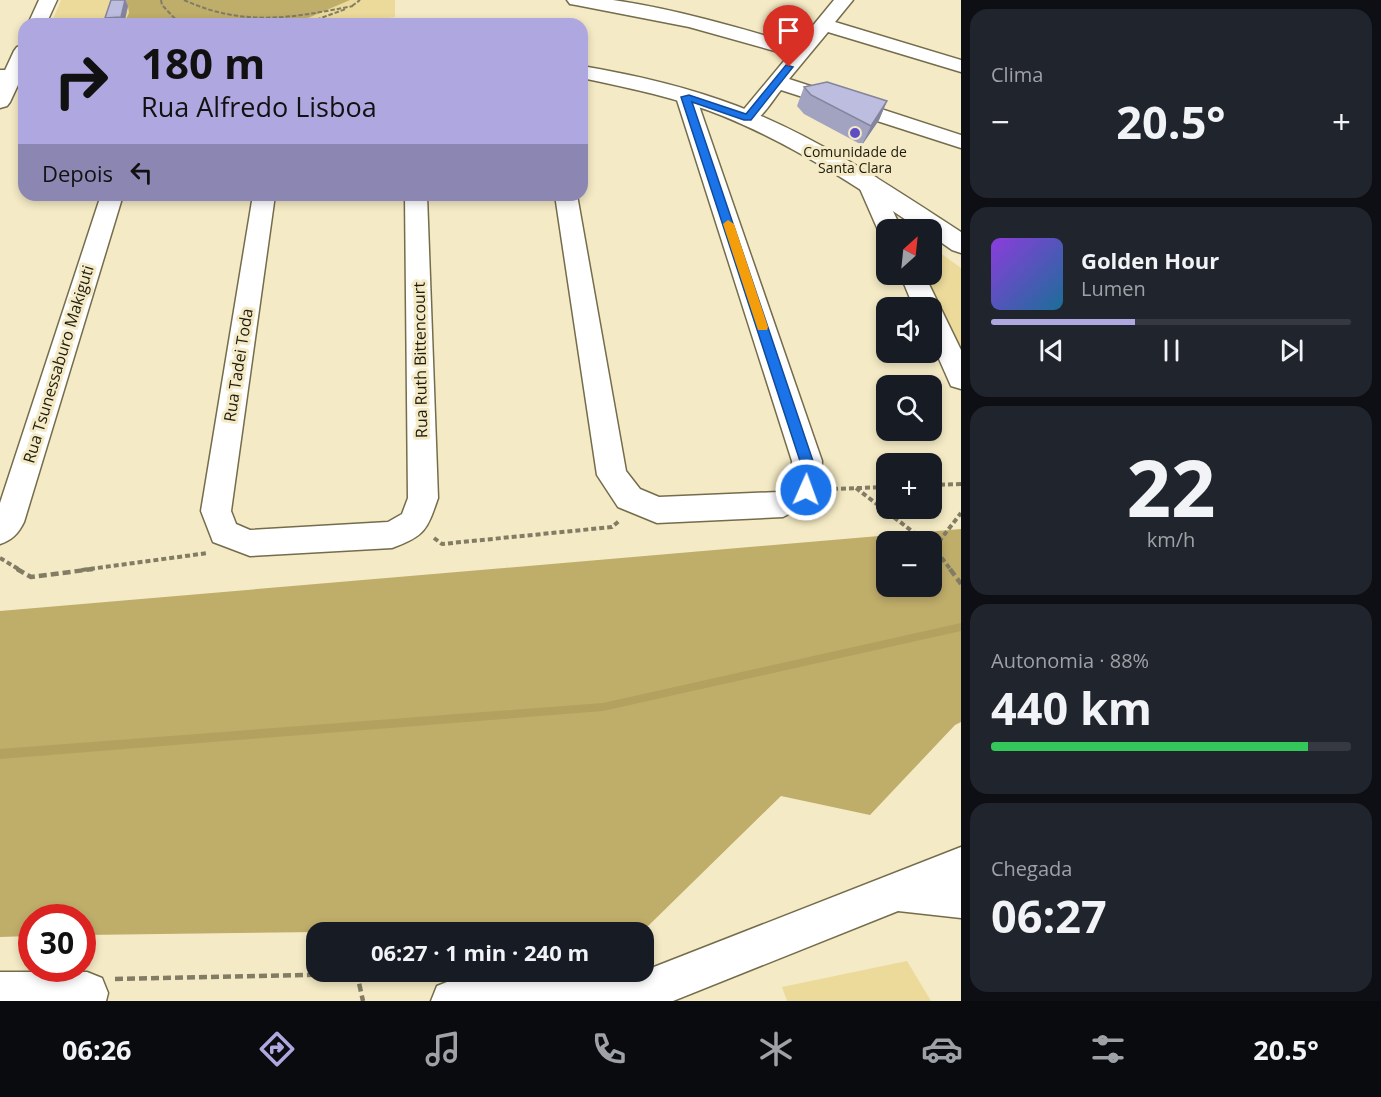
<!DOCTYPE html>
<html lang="pt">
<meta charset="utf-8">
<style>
:root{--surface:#171b24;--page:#20242c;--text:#f1f3f6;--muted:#9ea1a6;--line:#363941;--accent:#afa8e0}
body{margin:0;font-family:"Open Sans",sans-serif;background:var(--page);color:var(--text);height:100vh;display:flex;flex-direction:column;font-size:22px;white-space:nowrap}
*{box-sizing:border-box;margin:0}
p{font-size:20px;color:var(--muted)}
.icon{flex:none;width:33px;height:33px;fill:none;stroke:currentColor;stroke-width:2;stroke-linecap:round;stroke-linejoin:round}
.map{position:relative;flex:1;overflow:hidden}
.drawer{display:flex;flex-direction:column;gap:9px;padding:9px;background:#0d0f14;width:420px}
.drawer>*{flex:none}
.guide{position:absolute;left:18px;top:18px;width:570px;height:183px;border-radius:18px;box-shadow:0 3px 9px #0003;background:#afa8e0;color:#111;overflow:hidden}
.needle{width:39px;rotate:27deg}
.controls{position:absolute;left:876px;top:219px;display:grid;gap:12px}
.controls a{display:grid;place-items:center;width:66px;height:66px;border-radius:12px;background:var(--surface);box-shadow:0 3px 9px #0003;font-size:30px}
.speed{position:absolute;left:18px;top:904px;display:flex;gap:12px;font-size:30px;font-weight:700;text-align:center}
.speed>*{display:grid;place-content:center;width:78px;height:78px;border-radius:50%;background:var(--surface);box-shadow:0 3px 9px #0003;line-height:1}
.speed .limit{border:9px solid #d22;background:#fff;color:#111}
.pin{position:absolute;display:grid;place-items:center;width:51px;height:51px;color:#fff;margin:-62px -26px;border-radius:50% 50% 50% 0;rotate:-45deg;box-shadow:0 0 6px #0007}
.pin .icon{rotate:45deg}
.me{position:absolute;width:66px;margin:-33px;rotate:2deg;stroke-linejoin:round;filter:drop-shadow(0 0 4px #0008)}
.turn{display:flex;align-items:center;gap:21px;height:126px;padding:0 24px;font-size:27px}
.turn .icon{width:78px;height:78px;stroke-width:2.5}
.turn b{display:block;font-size:42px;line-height:51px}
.then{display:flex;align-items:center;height:57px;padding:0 24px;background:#0003;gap:12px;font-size:22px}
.big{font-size:45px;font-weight:700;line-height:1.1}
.drawer .card{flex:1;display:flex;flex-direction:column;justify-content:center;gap:9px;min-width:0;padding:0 21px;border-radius:18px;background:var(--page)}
.drawer .dial{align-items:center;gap:0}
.dial b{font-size:78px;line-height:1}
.song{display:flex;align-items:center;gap:18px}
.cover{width:72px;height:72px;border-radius:9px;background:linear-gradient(135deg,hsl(270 70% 55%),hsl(200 70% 35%))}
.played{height:6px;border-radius:3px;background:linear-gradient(90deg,var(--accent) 40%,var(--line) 40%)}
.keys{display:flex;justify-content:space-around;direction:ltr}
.heat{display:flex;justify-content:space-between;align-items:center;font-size:33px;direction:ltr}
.charge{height:9px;border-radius:4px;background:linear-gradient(90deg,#34c759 88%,var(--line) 0)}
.trip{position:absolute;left:306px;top:922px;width:348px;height:60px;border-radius:18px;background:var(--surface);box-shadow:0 3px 9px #0003;font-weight:700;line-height:60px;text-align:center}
.tab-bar{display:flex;height:96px;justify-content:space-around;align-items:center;background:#090b0e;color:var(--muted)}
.tab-bar .icon{width:42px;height:42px}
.tab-bar .current{color:var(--accent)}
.tab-bar b{font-size:27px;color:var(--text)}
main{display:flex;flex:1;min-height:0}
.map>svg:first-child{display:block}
</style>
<main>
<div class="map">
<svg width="961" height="1001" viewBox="0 0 961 1001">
<rect width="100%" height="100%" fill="#f4eac5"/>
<path fill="#ebda9a" d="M61,0H395V17L363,22V24H51Z
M932,247L961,268V353L922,275L932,274Z
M907,961L931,1001H787L782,987Z"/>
<path fill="#bfad6a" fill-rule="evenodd" d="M112,0H350L294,24H124L129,13L128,6L117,4Z
M961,529V722L955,725L870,815L781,796L646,928L83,935L82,918H32L31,936L0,937V611ZM886,542H932V586H886Z"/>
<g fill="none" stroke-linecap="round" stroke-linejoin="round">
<path fill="#b3a15f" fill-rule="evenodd" d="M961,623V631L603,711L0,759V749L603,703Z"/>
<defs>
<path id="street" d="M39,0H57L46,24H28Z
M567,0C582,0 598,0 613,0C675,9 737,27 797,45L834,0H853L835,22L961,60V72L828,32L789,79L961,135V148L781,90C770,103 759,127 740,122L737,118L740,114L789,55L689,27L576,5L570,4Z
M24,45V72L10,102L7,106L0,108V81L14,51L17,47Z
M686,91L693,93L696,97L822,461L821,490L817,499L783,517L657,523L618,507L597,475L555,195H577L626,471L640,489L659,497L778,492L791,484L792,461L676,97L679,93Z
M868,175L876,177L879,182L902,230H886V237L882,235L878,230L857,182L860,177Z
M101,195H123L24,522C18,534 12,540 0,544V503Z
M253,195H275L231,511L236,524L250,530L388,522L402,514L408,498L405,195H427L438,498C427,530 425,536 392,548L250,556L213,542L201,511Z
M900,274H924L961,350V389L951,386L932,343V308H914Z
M961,847V918L898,911L673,1001H431L437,986L452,980L636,974Z
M0,972H87L102,978L108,993L106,1001H0Z"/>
<path id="secondary" d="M582,66C635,75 687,87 737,106C817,137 889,185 961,232V253L952,250L932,236V230H921C858,187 794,145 723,116C678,98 630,88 582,78Z
M0,70H24V84H0Z"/>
</defs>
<use href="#street" stroke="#746c4b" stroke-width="3"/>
<use href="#secondary" stroke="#746c4b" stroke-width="3"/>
<path stroke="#827c64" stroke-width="2" stroke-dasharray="4.5 2" stroke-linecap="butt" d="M161,0L162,5L180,24
M184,0C243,27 292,18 353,6
M352,6L360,0
M304,24L346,9"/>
<path stroke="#827c64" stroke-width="4" stroke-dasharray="5 3" stroke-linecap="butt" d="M932,485L961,484
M856,488L926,542
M833,489L886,487
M434,538L442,544L612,527L619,521
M932,545L951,570
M934,548L961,513
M0,558L20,570
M82,570L208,553"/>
<path stroke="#827c64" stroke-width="4.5" stroke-dasharray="8 4" stroke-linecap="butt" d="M17,569L31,577L93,569
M950,569L961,584
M115,979L357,974L363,1001"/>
<use href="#street" fill="#fff" fill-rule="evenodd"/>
<use href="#secondary" fill="#fff" fill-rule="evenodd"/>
</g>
<path fill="#a2a3c0" d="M111,0H126L128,6L124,24H108L105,18Z
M804,87L887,101L879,120L862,145L804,114L797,106Z"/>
<path fill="#84849c" d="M125,0L128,6L124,24L121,17Z
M887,101L879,120L862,145L871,126Z"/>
<path fill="#bcbddf" stroke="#84849c" stroke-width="1.5" d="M111,0H125L121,17L105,18Z
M827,82L887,101L871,126L811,95L804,87Z"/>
<path fill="#1a73e8" stroke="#114b97" stroke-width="1.5" d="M786,65L793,67L751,120H744L692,102L813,461L812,490L806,496L799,490L800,461L681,97L689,95L746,114Z"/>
<path fill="#f59e0b" d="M728,220L734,224L768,327L767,330H758L757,327L723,224Z"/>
<circle fill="#5e4dc5" stroke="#f4eac5" stroke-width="2" cx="855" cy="133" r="6"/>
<g text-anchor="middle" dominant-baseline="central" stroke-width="6" stroke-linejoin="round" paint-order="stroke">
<g font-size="14" fill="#1e1b0e" stroke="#f4eac5">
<text x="855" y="151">Comunidade de<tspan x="855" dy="16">Santa Clara</tspan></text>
</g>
<g font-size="16" fill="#1e1b0e" stroke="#f4eac5">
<text transform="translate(420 360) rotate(-91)">Rua Ruth Bittencourt</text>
<text transform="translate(58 364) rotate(-73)">Rua Tsunessaburo Makiguti</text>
<text transform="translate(238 365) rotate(-81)">Rua Tadei Toda</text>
</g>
</g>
</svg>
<div class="controls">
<a><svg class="needle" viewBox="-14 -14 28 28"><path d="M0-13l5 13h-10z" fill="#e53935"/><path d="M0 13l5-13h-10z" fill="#9ea1a6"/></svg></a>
<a><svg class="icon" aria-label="sound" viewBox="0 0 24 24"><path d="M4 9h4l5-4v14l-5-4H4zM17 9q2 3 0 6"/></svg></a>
<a><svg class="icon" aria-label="search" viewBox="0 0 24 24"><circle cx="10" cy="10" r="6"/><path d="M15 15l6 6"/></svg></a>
<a>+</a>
<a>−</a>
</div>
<div class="speed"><div class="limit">30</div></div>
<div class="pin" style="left:789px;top:67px;background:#d93025"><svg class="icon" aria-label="arrive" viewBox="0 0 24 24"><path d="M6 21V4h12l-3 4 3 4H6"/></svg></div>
<svg class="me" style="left:806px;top:490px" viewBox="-20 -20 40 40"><circle r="17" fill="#1a73e8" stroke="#fff" stroke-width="3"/><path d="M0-11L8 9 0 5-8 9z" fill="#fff"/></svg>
<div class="trip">06:27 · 1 min · 240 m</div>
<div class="guide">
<div class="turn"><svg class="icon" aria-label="right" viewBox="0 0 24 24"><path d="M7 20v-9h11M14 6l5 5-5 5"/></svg><div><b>180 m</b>Rua Alfredo Lisboa</div></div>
<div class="then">Depois<svg class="icon" aria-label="left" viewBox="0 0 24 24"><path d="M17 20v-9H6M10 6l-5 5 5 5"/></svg></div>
</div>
</div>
<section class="drawer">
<div class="card"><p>Clima</p>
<div class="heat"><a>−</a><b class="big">20.5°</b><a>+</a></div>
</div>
<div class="card">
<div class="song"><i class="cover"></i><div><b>Golden Hour</b><p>Lumen</p></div></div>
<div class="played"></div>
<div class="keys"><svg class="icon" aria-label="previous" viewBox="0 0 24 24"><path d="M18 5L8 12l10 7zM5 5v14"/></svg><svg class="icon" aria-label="pause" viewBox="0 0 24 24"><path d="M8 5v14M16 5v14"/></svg><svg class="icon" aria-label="next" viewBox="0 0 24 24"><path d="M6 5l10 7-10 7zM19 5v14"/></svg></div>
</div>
<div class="card dial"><b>22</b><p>km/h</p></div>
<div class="card"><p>Autonomia · 88%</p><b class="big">440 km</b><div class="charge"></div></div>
<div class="card"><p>Chegada</p><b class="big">06:27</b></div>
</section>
</main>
<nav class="tab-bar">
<b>06:26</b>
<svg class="icon current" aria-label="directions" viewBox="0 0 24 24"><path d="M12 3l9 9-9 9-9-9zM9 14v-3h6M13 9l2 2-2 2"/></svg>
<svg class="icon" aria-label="music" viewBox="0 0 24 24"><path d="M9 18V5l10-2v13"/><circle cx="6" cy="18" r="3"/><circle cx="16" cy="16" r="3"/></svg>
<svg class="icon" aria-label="phone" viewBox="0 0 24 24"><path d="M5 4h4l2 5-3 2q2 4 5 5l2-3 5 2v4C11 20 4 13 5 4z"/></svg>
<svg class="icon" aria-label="climate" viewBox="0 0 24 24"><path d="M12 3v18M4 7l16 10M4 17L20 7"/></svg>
<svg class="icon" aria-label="car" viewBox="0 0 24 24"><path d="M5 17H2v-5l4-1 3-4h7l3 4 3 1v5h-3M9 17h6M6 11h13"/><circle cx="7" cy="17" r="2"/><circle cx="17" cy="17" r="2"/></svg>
<svg class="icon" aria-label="filters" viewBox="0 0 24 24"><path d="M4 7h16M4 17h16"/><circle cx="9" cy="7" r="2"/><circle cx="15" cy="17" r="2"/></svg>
<b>20.5°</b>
</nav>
